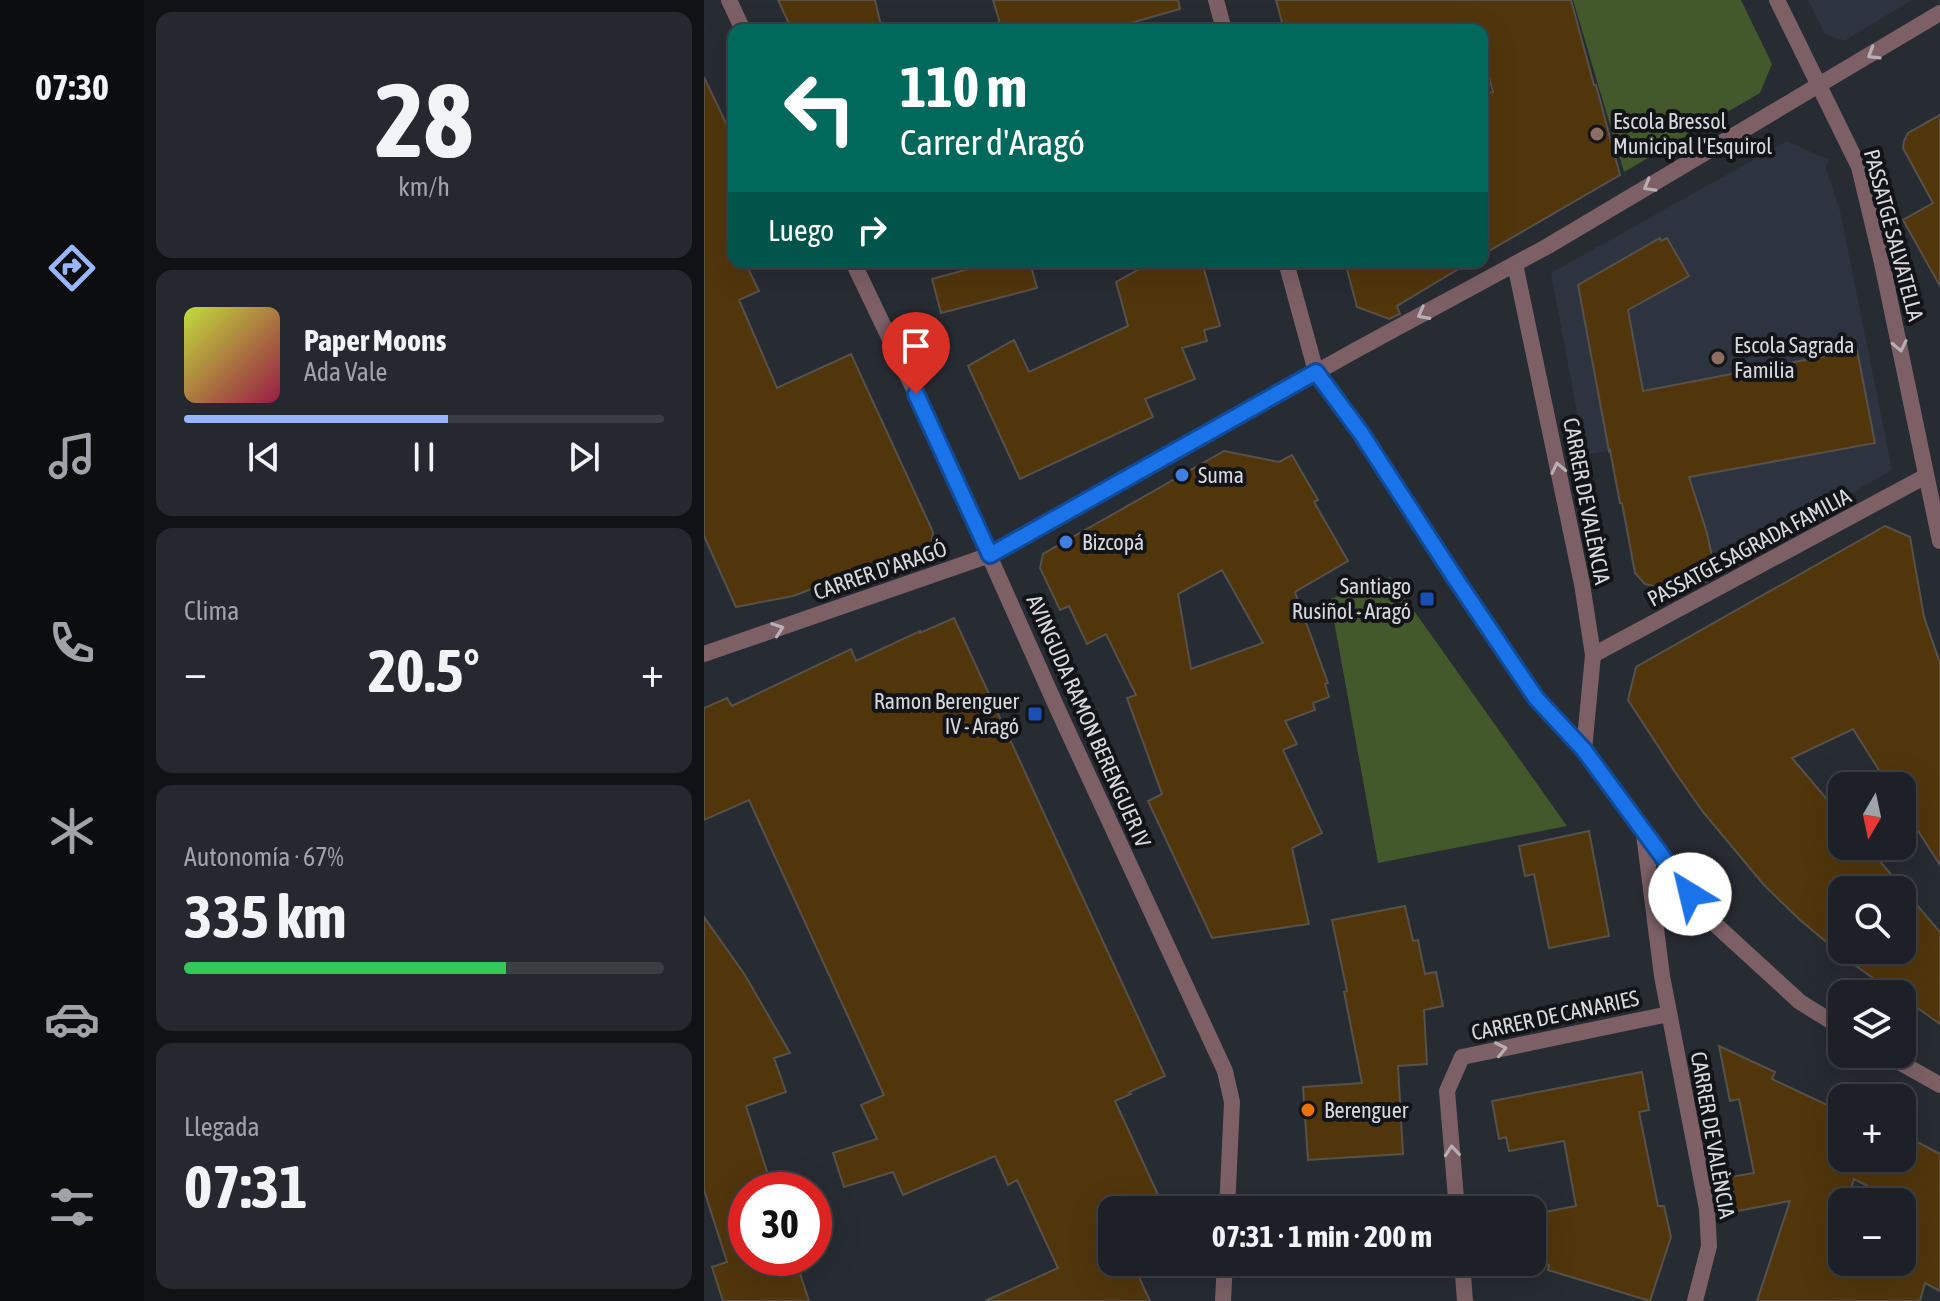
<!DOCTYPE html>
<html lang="es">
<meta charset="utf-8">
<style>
:root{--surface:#1d2026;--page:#25282e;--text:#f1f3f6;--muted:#a0a3a7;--line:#3b3e43;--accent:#99b5fd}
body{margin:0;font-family:"Asap Condensed",sans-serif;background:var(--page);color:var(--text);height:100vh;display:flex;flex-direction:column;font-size:30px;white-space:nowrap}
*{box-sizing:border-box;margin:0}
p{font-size:26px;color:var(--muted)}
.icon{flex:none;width:44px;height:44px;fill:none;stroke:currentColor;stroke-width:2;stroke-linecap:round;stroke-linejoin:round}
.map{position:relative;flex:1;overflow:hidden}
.details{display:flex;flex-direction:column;gap:12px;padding:12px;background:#101215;width:560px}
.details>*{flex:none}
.top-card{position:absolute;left:24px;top:24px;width:760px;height:244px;border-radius:16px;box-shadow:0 8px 32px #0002,0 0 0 2px var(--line);background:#00695c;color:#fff;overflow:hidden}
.needle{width:52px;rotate:189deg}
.tools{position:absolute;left:1124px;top:772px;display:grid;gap:16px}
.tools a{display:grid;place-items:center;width:88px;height:88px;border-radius:16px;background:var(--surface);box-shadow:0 8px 32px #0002,0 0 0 2px var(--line);font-size:40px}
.speed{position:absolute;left:24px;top:1172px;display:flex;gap:16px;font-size:40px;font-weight:700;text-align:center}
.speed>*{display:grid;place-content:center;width:104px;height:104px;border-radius:50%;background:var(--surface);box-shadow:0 8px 32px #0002,0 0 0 2px var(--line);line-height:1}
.speed .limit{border:12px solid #d22;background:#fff;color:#111}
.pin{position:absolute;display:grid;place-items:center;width:68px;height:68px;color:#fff;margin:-82px -34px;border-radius:50% 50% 50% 0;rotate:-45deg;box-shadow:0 0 8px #0007}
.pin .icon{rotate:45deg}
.me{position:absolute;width:88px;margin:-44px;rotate:324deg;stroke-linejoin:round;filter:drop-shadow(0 0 6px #0008)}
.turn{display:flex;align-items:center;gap:28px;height:168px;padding:0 40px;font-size:36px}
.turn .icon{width:104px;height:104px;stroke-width:2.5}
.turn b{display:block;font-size:56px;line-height:68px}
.then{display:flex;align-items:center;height:76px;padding:0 40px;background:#0003;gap:16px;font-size:30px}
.big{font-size:60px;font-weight:700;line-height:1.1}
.details .card{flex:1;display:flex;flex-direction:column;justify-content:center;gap:12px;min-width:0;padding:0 28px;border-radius:16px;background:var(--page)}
.details .dial{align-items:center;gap:0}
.dial b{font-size:104px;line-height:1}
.song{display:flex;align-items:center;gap:24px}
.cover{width:96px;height:96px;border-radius:12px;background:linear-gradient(135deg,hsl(70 70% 55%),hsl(340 70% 35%))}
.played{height:8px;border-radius:4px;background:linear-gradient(90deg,var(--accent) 55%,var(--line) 55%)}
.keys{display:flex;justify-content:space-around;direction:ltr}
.heat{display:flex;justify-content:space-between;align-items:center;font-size:44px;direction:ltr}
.charge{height:12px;border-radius:6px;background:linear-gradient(90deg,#34c759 67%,var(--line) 0)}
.trip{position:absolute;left:394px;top:1196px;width:448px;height:80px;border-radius:16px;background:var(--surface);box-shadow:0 8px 32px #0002,0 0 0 2px var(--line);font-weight:700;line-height:80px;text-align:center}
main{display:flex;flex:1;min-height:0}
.tabs{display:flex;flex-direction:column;width:144px;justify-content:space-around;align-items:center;background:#0c0d0f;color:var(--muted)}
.tabs .icon{width:56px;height:56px}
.tabs .active{color:var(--accent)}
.tabs b{font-size:36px;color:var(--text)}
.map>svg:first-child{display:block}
</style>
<main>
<nav class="tabs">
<b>07:30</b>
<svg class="icon active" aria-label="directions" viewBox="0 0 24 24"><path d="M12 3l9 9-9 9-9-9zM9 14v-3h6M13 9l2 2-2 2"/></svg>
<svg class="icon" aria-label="music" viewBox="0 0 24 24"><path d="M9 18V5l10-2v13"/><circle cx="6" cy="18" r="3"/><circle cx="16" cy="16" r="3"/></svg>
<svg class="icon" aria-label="phone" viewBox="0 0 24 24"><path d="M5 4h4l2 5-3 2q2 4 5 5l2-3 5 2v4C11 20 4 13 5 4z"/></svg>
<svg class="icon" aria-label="climate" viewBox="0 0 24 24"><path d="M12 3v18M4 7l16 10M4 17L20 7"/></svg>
<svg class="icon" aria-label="car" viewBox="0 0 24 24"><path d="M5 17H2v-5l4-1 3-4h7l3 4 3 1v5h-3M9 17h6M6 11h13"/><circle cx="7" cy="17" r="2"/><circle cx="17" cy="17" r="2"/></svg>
<svg class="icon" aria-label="filters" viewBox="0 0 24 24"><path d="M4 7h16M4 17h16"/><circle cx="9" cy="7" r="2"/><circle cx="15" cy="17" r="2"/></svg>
</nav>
<section class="details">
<div class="card dial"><b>28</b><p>km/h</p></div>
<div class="card">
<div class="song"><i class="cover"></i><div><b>Paper Moons</b><p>Ada Vale</p></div></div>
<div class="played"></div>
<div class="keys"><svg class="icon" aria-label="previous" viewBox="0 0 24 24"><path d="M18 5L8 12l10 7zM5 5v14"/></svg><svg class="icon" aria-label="pause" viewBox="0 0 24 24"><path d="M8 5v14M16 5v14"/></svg><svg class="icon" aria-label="next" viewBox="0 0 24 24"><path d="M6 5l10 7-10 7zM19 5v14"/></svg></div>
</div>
<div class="card"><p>Clima</p>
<div class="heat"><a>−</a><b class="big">20.5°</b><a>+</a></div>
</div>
<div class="card"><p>Autonomía · 67%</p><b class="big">335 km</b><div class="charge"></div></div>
<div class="card"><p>Llegada</p><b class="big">07:31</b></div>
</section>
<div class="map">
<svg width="1236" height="1301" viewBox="0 0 1236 1301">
<rect width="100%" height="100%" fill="#272b32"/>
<path fill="#2d3440" d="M1104,0H1208L1140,41L1121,34Z
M1083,141L1125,160L1122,168L1136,211L1188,470L1011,571L1006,545L984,549L949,443L881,455L847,273Z"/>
<path fill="#43582b" d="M869,0H1037L1068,64L1056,93L920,172Z
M686,577L863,826L674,863L626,599Z"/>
<path fill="#51360c" stroke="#56514a" stroke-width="2" fill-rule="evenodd" d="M74,0H171L178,30H88Z
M289,0H474L476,9L402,30H298Z
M572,0H867L890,85H892L916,175L778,255V93L789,92L778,50V30H580Z
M0,77L30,140V262H41L55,291L35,300L73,388L147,354L229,532L227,545L180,562L89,596L32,607L0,536Z
M1236,115V286L1199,220L1229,203L1199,148L1200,141L1204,133Z
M956,238L957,241L963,238L985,276L924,310L939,391L1153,350L1171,443L985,477L1003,533L1012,576L997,584L958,588L941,584L931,573L918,503H916L906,450L905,451L874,285Z
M290,262H326L333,288L237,313L228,279Z
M448,262H498L516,326L500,330L503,341L478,348L491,379L441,399L449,417L316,479L264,366L310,340L325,372L424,326L412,282Z
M641,262H766L693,306L696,314L685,319L653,307Z
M520,451L575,462L588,455L614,500L610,502L644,561L591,592L624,683L621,684L625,697L609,703L611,710L581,721L593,744L579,750L618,833L588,848L605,924L508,938L444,801L458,794L423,698L432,695L402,634L383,644L365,606L356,610L336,568L339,554ZM518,570L559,643L487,669L474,594Z
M1181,526L1206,537L1220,617L1236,663V865L1198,806V786H1185L1149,729L1088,758L1138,817V846H1163L1236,932V1024L1198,997V994H1193L1173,981L1130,950H1132L1096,920L1060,885L999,812L971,772L924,700L932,667ZM1138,890H1198V950H1138Z
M250,618L461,1076L425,1092L427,1094L411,1101L461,1210H404L408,1218V1262H428L446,1301H281L354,1268L313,1180L304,1185L291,1156L199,1195L189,1172L140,1187L129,1153L173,1139L157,1105L180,1095L45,800L0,820V708L23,698L28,706L147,649L152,661L216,631V633Z
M885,831L905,936L845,948L830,874L821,876L815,846Z
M701,906L709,941L714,940L721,974L732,972L739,1006L720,1010L723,1064L694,1066L699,1154L604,1160L599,1087L658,1083L640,992L643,991L628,920Z
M0,917L41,975L86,1053L70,1058L82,1092L42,1106L69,1190H42V1258H91L105,1301H19L8,1267L23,1262L0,1190Z
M1015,1046L1071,1072L1068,1079L1138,1112V1158H1198V1134L1236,1154V1291L1221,1283L1216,1301H1053L1086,1201L1028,1212L1021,1178L1050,1173L1035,1099L1026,1101ZM1150,1179L1194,1202H1198L1202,1206L1198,1226V1262H1138V1202H1143Z
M938,1072L945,1110L935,1112L954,1206H960L967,1237L946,1301L844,1270L845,1265L835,1262L828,1222L836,1221L835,1213L872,1206L860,1141L805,1151L802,1137L795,1139L788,1101Z"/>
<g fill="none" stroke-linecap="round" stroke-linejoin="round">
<path stroke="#7c6066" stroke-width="16" d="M889,655L1222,476"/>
<path stroke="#7c6066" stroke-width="16" d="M25,0L39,30
M512,0L520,30
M1073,0L1155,167L1178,263L1236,541
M149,262L225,421L354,710L521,1071L528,1102L523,1210
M582,262L612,372L657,433L751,578L832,698L880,750L1001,915L1096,1002L1138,1028
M811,264L878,584L889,655L880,750
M0,654L286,555L652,350L844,246L1236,13
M940,834L958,976L1003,1209L1005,1246L991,1301
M1181,1054L1236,1085
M753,1210L743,1091L758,1057L965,1014
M758,1262L761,1301
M519,1301L521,1262"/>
</g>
<defs><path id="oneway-chevron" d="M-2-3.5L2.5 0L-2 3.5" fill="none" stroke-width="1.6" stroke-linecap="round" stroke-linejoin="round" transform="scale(2)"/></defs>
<g stroke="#b7afb4">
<use href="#oneway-chevron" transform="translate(1169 54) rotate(149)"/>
<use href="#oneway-chevron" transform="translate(945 186) rotate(150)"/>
<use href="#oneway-chevron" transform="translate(719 314) rotate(152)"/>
<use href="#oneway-chevron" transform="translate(1196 346) rotate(78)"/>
<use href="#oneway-chevron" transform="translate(854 468) rotate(-102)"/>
<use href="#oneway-chevron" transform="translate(74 629) rotate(-19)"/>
<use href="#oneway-chevron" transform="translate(797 1049) rotate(-12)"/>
<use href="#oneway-chevron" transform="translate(748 1151) rotate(-95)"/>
</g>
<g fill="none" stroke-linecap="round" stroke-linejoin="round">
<defs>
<path id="route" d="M212,394L286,555L612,372L657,433L751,578L832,698L880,750L986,894"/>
</defs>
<use href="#route" stroke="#114b97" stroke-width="20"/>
<use href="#route" stroke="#1a73e8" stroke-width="14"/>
</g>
<g fill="#8d6e63" stroke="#121417" stroke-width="3">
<circle cx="893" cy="134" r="8"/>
<circle cx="1014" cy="358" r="8"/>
</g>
<g fill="#3f7fe0" stroke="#121417" stroke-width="3">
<circle cx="478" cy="475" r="8"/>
<circle cx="362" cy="542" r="8"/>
</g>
<g fill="#1a4fb4" stroke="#121417" stroke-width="3">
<rect x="715" y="591" width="16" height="16" rx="4"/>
<rect x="323" y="706" width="16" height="16" rx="4"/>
</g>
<circle fill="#e8710a" stroke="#121417" stroke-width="3" cx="604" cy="1110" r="8"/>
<g text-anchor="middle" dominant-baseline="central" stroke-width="8" stroke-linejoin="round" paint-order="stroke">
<g font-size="22" fill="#d7dade" stroke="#121417" text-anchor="start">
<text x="909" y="121">Escola Bressol<tspan x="909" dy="25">Municipal l'Esquirol</tspan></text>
<text x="1030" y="345">Escola Sagrada<tspan x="1030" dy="25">Familia</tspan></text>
<text x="494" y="475">Suma</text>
<text x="378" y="542">Bizcopá</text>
<text x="707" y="586" text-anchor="end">Santiago<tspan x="707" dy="25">Rusiñol - Aragó</tspan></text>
<text x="315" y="701" text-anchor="end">Ramon Berenguer<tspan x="315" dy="25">IV - Aragó</tspan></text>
<text x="620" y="1110">Berenguer</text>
</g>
<g font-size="22" fill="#d7dade" stroke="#121417">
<text transform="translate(1190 235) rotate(75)">PASSATGE SALVATELLA</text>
<text transform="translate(883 501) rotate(79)">CARRER DE VALÈNCIA</text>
<text transform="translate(1045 547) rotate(-28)">PASSATGE SAGRADA FAMILIA</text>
<text transform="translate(176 570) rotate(-19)">CARRER D'ARAGÓ</text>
<text transform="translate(385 721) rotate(66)">AVINGUDA RAMON BERENGUER IV</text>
<text transform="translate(851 1015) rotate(-12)">CARRER DE CANARIES</text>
<text transform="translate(1009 1135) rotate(80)">CARRER DE VALÈNCIA</text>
</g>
</g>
</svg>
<div class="tools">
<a><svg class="needle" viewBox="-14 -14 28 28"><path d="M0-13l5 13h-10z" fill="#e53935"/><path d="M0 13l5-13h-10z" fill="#a0a3a7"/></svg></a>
<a><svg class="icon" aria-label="search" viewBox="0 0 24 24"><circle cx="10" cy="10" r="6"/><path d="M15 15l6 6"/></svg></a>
<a><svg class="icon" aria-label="layers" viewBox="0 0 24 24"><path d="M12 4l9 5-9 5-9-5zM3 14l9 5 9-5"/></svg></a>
<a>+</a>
<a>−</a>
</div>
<div class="speed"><div class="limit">30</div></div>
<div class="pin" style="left:212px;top:394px;background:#d93025"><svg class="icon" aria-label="arrive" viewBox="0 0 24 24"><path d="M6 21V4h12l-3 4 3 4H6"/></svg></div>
<svg class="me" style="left:986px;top:894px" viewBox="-20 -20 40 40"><circle r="19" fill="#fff"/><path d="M0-13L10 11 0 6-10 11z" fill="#1a73e8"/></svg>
<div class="trip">07:31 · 1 min · 200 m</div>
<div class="top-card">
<div class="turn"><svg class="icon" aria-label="left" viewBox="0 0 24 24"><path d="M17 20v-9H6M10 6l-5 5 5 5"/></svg><div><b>110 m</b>Carrer d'Aragó</div></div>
<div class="then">Luego<svg class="icon" aria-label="right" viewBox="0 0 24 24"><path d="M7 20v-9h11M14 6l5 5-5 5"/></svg></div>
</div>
</div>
</main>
